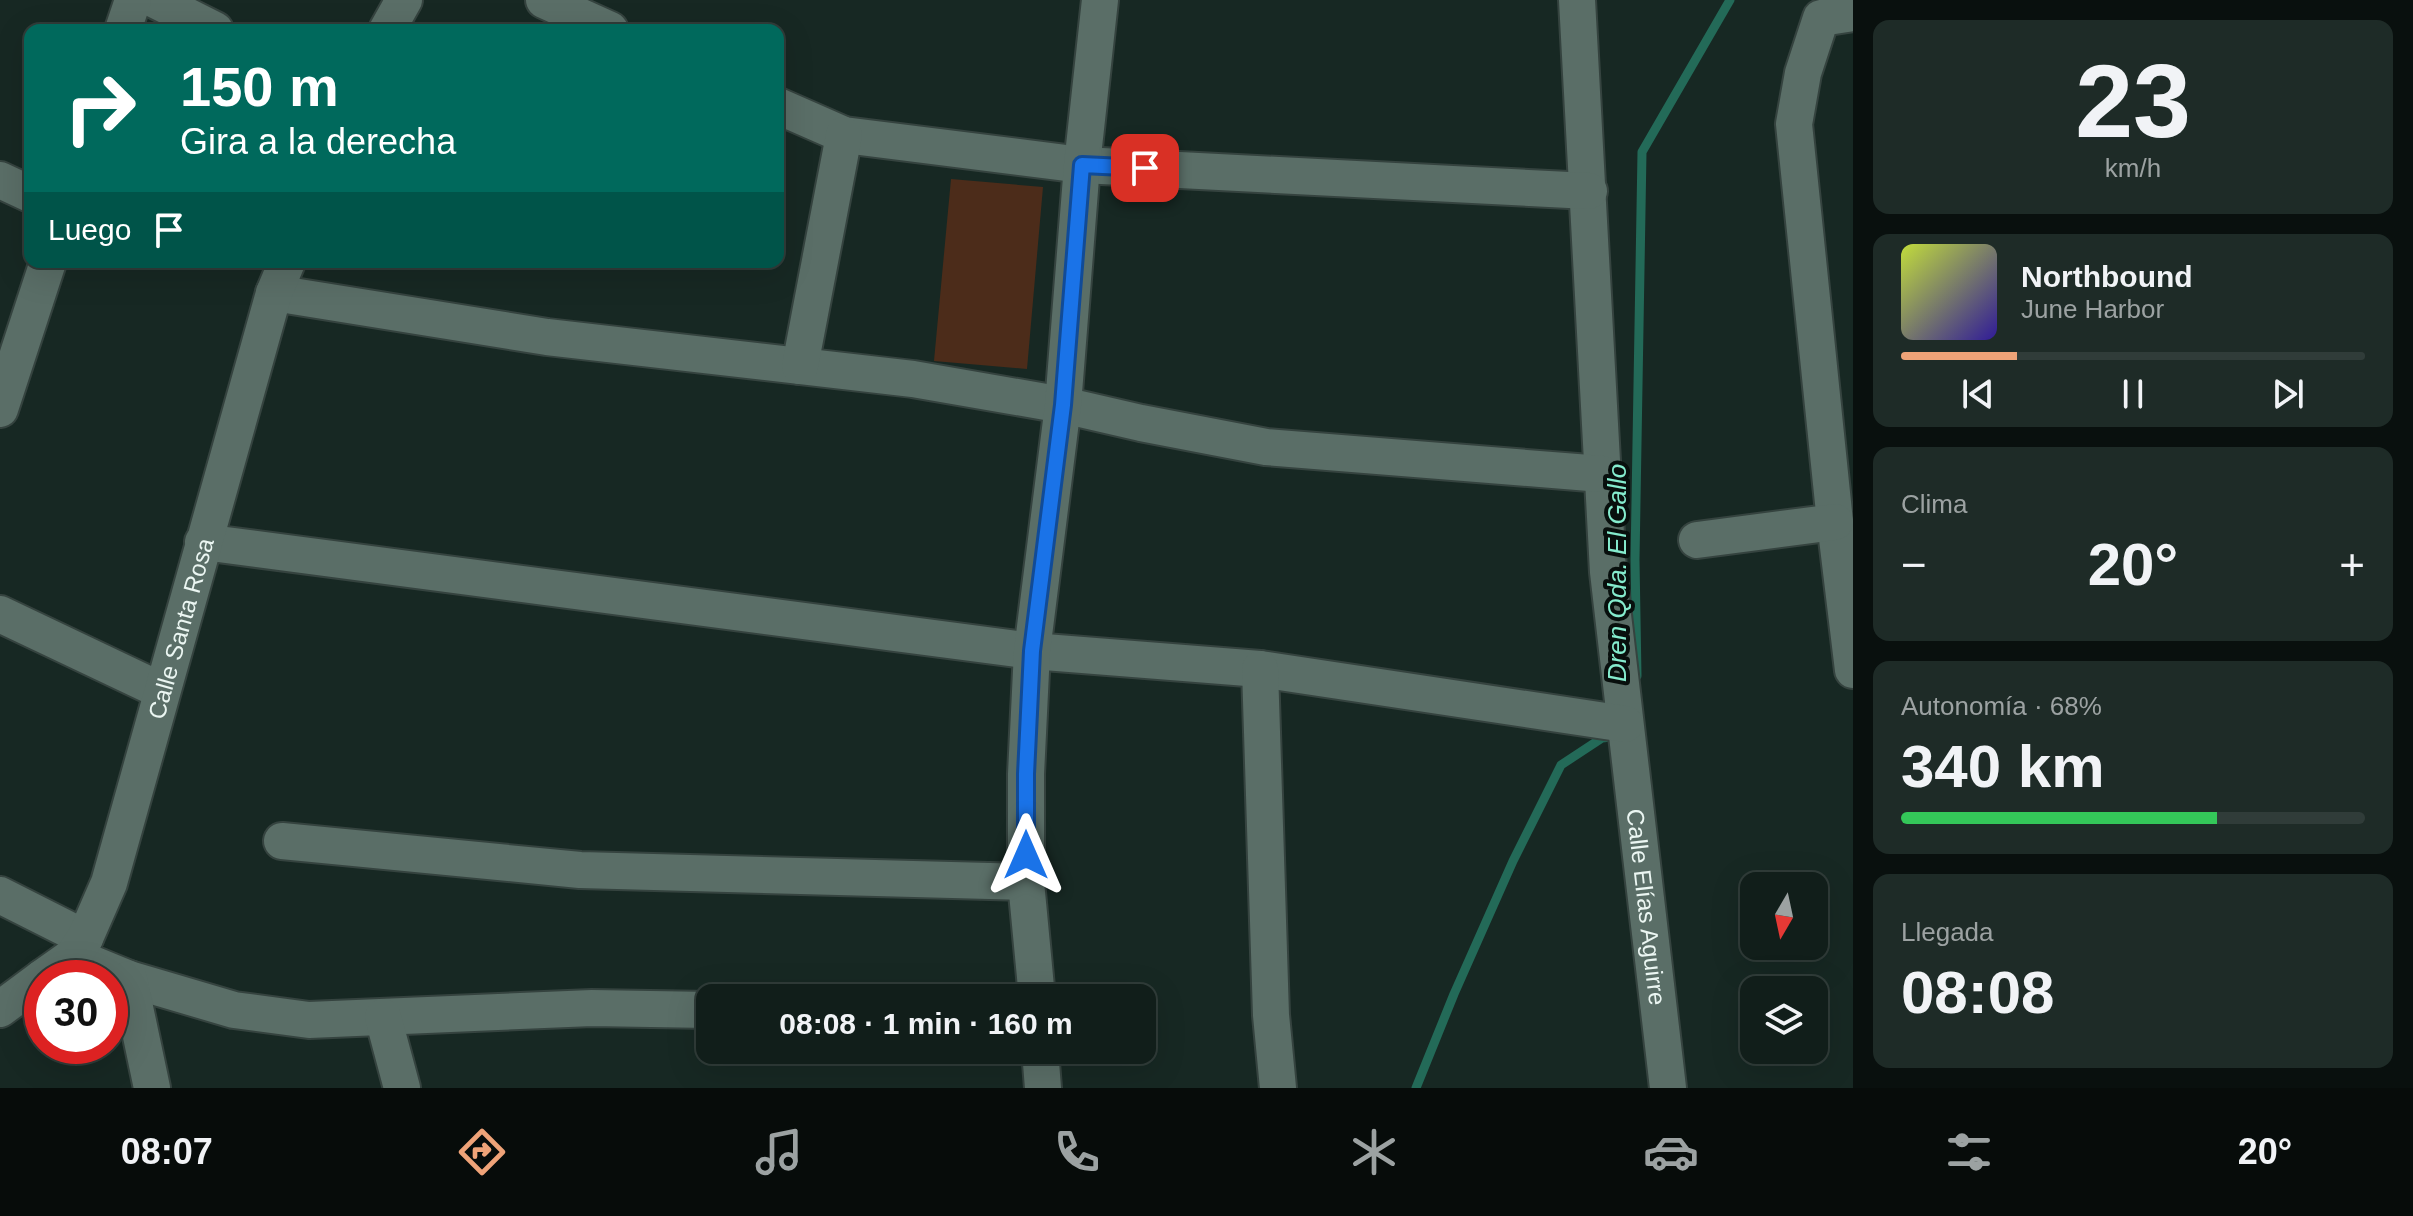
<!DOCTYPE html>
<html lang="es">
<meta charset="utf-8">
<style>
:root{--surface:#111e1a;--page:#1e2b27;--text:#f1f3f6;--muted:#9ca2a2;--line:#303c39;--accent:#efa378}
body{margin:0;font-family:Helvetica,sans-serif;background:var(--page);color:var(--text);height:100vh;display:flex;flex-direction:column;font-size:30px;white-space:nowrap}
*{box-sizing:border-box;margin:0}
p{font-size:26px;color:var(--muted)}
.icon{flex:none;width:44px;height:44px;fill:none;stroke:currentColor;stroke-width:2;stroke-linecap:round;stroke-linejoin:round}
.map{position:relative;flex:1;overflow:hidden}
.panel{display:flex;flex-direction:column;gap:20px;padding:20px;background:#09100e;width:560px}
.panel>*{flex:none}
.banner{position:absolute;left:24px;top:24px;width:760px;height:244px;border-radius:16px;box-shadow:0 8px 32px #0002,0 0 0 2px var(--line);background:#00695c;color:#fff;overflow:hidden}
.needle{width:52px;rotate:189deg}
.buttons{position:absolute;left:1740px;top:872px;display:grid;gap:16px}
.buttons a{display:grid;place-items:center;width:88px;height:88px;border-radius:16px;background:var(--surface);box-shadow:0 8px 32px #0002,0 0 0 2px var(--line);font-size:40px}
.speed{position:absolute;left:24px;top:960px;display:flex;gap:16px;font-size:40px;font-weight:700;text-align:center}
.speed>*{display:grid;place-content:center;width:104px;height:104px;border-radius:50%;background:var(--surface);box-shadow:0 8px 32px #0002,0 0 0 2px var(--line);line-height:1}
.speed .limit{border:12px solid #d22;background:#fff;color:#111}
.pin{position:absolute;display:grid;place-items:center;width:68px;height:68px;color:#fff;margin:-34px;border-radius:16px;box-shadow:0 4px 12px #0006}
.me{position:absolute;width:88px;margin:-44px;rotate:0deg;stroke-linejoin:round;filter:drop-shadow(0 0 6px #0008)}
.turn{display:flex;align-items:center;gap:28px;height:168px;padding:0 24px;font-size:36px}
.turn .icon{width:104px;height:104px;stroke-width:2.5}
.turn b{display:block;font-size:56px;line-height:68px}
.then{display:flex;align-items:center;height:76px;padding:0 24px;background:#0003;gap:16px;font-size:30px}
.big{font-size:60px;font-weight:600;line-height:1.1}
.panel .card{flex:1;display:flex;flex-direction:column;justify-content:center;gap:12px;min-width:0;padding:0 28px;border-radius:16px;background:var(--page)}
.panel .dial{align-items:center;gap:0}
.dial b{font-size:104px;line-height:1}
.song{display:flex;align-items:center;gap:24px}
.cover{width:96px;height:96px;border-radius:12px;background:linear-gradient(135deg,hsl(70 70% 55%),hsl(250 70% 35%))}
.played{height:8px;border-radius:4px;background:linear-gradient(90deg,var(--accent) 25%,var(--line) 25%)}
.keys{display:flex;justify-content:space-around;direction:ltr}
.heat{display:flex;justify-content:space-between;align-items:center;font-size:44px;direction:ltr}
.charge{height:12px;border-radius:6px;background:linear-gradient(90deg,#34c759 68%,var(--line) 0)}
.trip{position:absolute;left:696px;top:984px;width:460px;height:80px;border-radius:16px;background:var(--surface);box-shadow:0 8px 32px #0002,0 0 0 2px var(--line);font-weight:600;line-height:80px;text-align:center}
.dock{display:flex;height:128px;justify-content:space-around;align-items:center;background:#070c0a;color:var(--muted)}
.dock .icon{width:56px;height:56px}
.dock .active{color:var(--accent)}
.dock b{font-size:36px;color:var(--text)}
main{display:flex;flex:1;min-height:0}
.map>svg:first-child{display:block}
</style>
<main>
<div class="map">
<svg width="1853" height="1088" viewBox="0 0 1853 1088">
<rect width="100%" height="100%" fill="#172823"/>
<path fill="#4c2c1a" d="M951,179L1043,187L1027,369L934,361Z"/>
<g fill="none" stroke-linecap="round" stroke-linejoin="round">
<path stroke="#236a58" stroke-width="9" d="M1637,676L1635,560L1642,152L1730,0
M1416,1088L1454,994L1513,861L1561,765L1602,738L1611,737"/>
<defs>
<g id="minor">
<path d="M155,0L215,30"/>
<path d="M544,0L610,30"/>
<path id="s1" d="M1577,0L1608,572L1668,1088"/>
<path d="M1853,13L1821,18L1803,73L1794,124L1835,522L1853,670"/>
<path d="M123,30L133,0"/>
<path d="M387,30L404,0"/>
<path d="M778,106L844,135L1082,165L1589,191"/>
<path d="M0,180L30,194"/>
<path d="M274,293L547,337L913,379L1063,405L1141,423L1266,447L1602,474"/>
<path d="M800,366L844,135"/>
<path d="M0,409L48,262"/>
<path d="M1697,540L1835,522"/>
<path d="M203,542L1032,651L1260,669L1625,724"/>
<path d="M0,614L162,691"/>
<path d="M1260,669L1271,1015L1278,1088"/>
<path d="M282,841L580,870L1026,882"/>
<path d="M0,895L85,938"/>
<path d="M73,956L129,979L234,1010L309,1020L592,1008L710,1010"/>
<path id="s2" d="M42,978L73,956L85,938L109,883L274,293L287,262"/>
<path d="M129,979L152,1088"/>
<path d="M1037,998L1026,882V774L1032,651L1063,405L1082,165L1100,0"/>
<path d="M0,1009L42,978"/>
<path d="M383,1017L402,1088"/>
<path d="M1040,1050L1043,1088"/>
</g>
</defs>
<use href="#minor" stroke="#35433f" stroke-width="40"/>
<use href="#minor" stroke="#5a6e67" stroke-width="36"/>
</g>
<g fill="none" stroke-linecap="round" stroke-linejoin="round">
<defs>
<path id="route" d="M1026,855V774L1032,651L1063,405L1082,165L1145,168"/>
</defs>
<use href="#route" stroke="#114b97" stroke-width="20"/>
<use href="#route" stroke="#1a73e8" stroke-width="14"/>
</g>
<g text-anchor="middle" dominant-baseline="central" stroke-width="8" stroke-linejoin="round" paint-order="stroke">
<g font-size="24" fill="#ebf6f2" stroke="#080f0d">
<text stroke="none"><textPath href="#s2" startOffset="384">Calle Santa Rosa</textPath></text>
<text stroke="none"><textPath href="#s1" startOffset="910">Calle Elías Aguirre</textPath></text>
</g>
<g font-size="26" font-style="italic" fill="#85ecce" stroke="#080f0d">
<text transform="translate(1617 573) rotate(-90)">Dren Qda. El Gallo</text>
</g>
</g>
</svg>
<div class="buttons">
<a><svg class="needle" viewBox="-14 -14 28 28"><path d="M0-13l5 13h-10z" fill="#e53935"/><path d="M0 13l5-13h-10z" fill="#9ca2a2"/></svg></a>
<a><svg class="icon" aria-label="layers" viewBox="0 0 24 24"><path d="M12 4l9 5-9 5-9-5zM3 14l9 5 9-5"/></svg></a>
</div>
<div class="speed"><div class="limit">30</div></div>
<div class="pin" style="left:1145px;top:168px;background:#d93025"><svg class="icon" aria-label="arrive" viewBox="0 0 24 24"><path d="M6 21V4h12l-3 4 3 4H6"/></svg></div>
<svg class="me" style="left:1026px;top:855px" viewBox="-20 -20 40 40"><path d="M0-17L14 15 0 8-14 15z" fill="#1a73e8" stroke="#fff" stroke-width="4"/></svg>
<div class="trip">08:08 · 1 min · 160 m</div>
<div class="banner">
<div class="turn"><svg class="icon" aria-label="right" viewBox="0 0 24 24"><path d="M7 20v-9h11M14 6l5 5-5 5"/></svg><div><b>150 m</b>Gira a la derecha</div></div>
<div class="then">Luego<svg class="icon" aria-label="arrive" viewBox="0 0 24 24"><path d="M6 21V4h12l-3 4 3 4H6"/></svg></div>
</div>
</div>
<section class="panel">
<div class="card dial"><b>23</b><p>km/h</p></div>
<div class="card">
<div class="song"><i class="cover"></i><div><b>Northbound</b><p>June Harbor</p></div></div>
<div class="played"></div>
<div class="keys"><svg class="icon" aria-label="previous" viewBox="0 0 24 24"><path d="M18 5L8 12l10 7zM5 5v14"/></svg><svg class="icon" aria-label="pause" viewBox="0 0 24 24"><path d="M8 5v14M16 5v14"/></svg><svg class="icon" aria-label="next" viewBox="0 0 24 24"><path d="M6 5l10 7-10 7zM19 5v14"/></svg></div>
</div>
<div class="card"><p>Clima</p>
<div class="heat"><a>−</a><b class="big">20°</b><a>+</a></div>
</div>
<div class="card"><p>Autonomía · 68%</p><b class="big">340 km</b><div class="charge"></div></div>
<div class="card"><p>Llegada</p><b class="big">08:08</b></div>
</section>
</main>
<nav class="dock">
<b>08:07</b>
<svg class="icon active" aria-label="directions" viewBox="0 0 24 24"><path d="M12 3l9 9-9 9-9-9zM9 14v-3h6M13 9l2 2-2 2"/></svg>
<svg class="icon" aria-label="music" viewBox="0 0 24 24"><path d="M9 18V5l10-2v13"/><circle cx="6" cy="18" r="3"/><circle cx="16" cy="16" r="3"/></svg>
<svg class="icon" aria-label="phone" viewBox="0 0 24 24"><path d="M5 4h4l2 5-3 2q2 4 5 5l2-3 5 2v4C11 20 4 13 5 4z"/></svg>
<svg class="icon" aria-label="climate" viewBox="0 0 24 24"><path d="M12 3v18M4 7l16 10M4 17L20 7"/></svg>
<svg class="icon" aria-label="car" viewBox="0 0 24 24"><path d="M5 17H2v-5l4-1 3-4h7l3 4 3 1v5h-3M9 17h6M6 11h13"/><circle cx="7" cy="17" r="2"/><circle cx="17" cy="17" r="2"/></svg>
<svg class="icon" aria-label="filters" viewBox="0 0 24 24"><path d="M4 7h16M4 17h16"/><circle cx="9" cy="7" r="2"/><circle cx="15" cy="17" r="2"/></svg>
<b>20°</b>
</nav>
